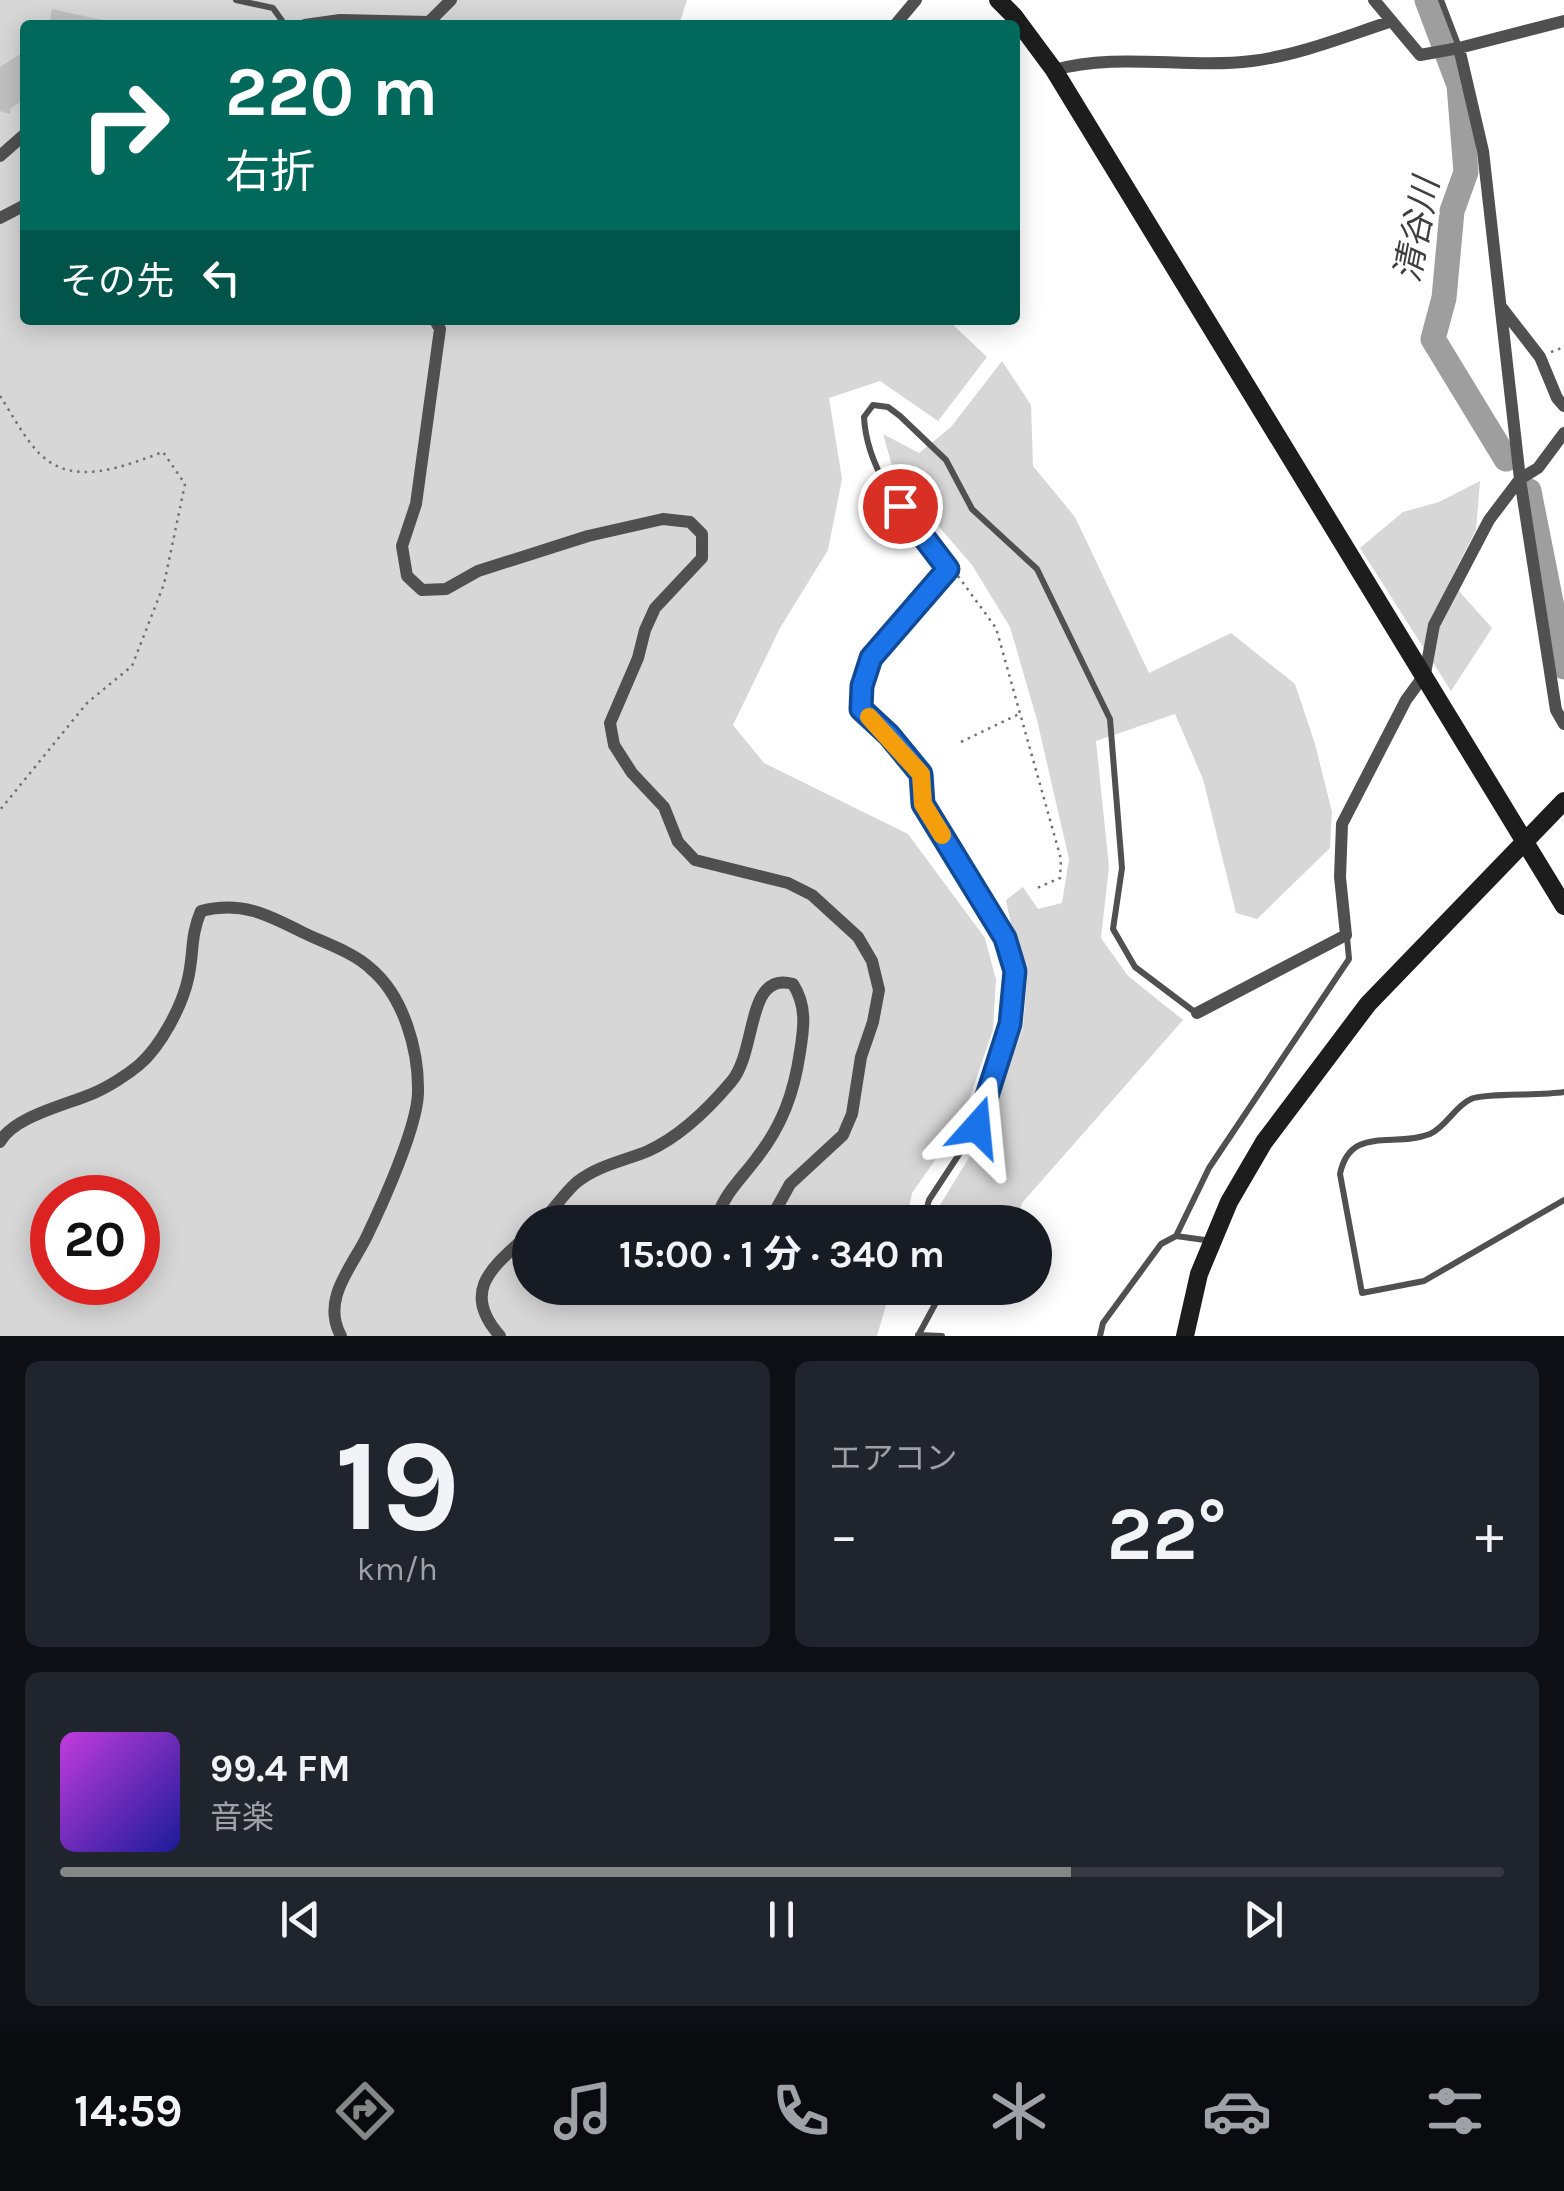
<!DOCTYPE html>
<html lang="ja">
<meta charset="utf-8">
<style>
:root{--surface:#171b24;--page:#20242c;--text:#f1f3f6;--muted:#9ea1a6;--line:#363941;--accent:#858687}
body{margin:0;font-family:Karla,"Noto Sans JP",sans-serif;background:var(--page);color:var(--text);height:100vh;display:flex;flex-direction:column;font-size:38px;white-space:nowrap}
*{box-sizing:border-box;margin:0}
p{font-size:32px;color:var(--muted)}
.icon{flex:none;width:55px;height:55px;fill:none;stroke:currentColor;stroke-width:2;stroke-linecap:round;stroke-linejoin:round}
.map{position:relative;height:1336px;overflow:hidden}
.panel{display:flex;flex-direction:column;gap:25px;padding:25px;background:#0d0f14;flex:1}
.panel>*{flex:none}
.hud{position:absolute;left:20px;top:20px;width:1000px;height:305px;border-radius:10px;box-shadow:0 5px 25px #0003;background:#00695c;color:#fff;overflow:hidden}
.speed{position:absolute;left:30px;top:1175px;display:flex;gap:20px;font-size:50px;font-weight:700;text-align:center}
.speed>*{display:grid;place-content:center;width:130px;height:130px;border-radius:50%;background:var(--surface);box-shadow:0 5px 25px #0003;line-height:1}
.speed .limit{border:15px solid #d22;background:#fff;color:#111}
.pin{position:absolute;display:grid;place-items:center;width:85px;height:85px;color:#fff;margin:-42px;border:5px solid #fff;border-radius:50%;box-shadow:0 2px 10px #0007}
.me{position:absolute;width:110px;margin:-55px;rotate:18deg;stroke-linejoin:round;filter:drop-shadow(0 0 8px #0008)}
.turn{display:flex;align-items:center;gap:35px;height:210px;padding:0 40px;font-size:45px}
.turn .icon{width:130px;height:130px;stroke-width:2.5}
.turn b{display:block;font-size:70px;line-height:85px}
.then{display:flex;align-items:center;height:95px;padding:0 40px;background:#0003;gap:20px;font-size:38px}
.big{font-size:75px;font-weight:700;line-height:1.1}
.panel .card{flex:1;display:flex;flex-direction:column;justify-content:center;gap:15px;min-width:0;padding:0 35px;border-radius:15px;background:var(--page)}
.panel .dial{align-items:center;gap:0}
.dial b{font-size:130px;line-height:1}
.song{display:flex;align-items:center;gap:30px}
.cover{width:120px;height:120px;border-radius:15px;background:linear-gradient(135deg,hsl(290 70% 55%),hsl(240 70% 35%))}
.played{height:10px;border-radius:5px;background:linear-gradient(90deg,var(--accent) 70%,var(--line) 70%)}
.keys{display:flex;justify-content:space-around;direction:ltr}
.heat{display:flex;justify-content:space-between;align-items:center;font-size:55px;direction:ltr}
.panel .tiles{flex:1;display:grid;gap:25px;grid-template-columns:1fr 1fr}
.card:last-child{grid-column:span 2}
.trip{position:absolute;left:512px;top:1205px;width:540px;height:100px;border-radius:50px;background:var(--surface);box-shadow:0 5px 25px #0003;font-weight:700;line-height:100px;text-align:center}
.tabs{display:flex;height:160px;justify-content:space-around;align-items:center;background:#090b0e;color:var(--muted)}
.tabs .icon{width:70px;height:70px}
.tabs .current{color:var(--accent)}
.tabs b{font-size:45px;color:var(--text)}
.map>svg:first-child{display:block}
</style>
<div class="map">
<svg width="1564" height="1336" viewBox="0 0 1564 1336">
<rect width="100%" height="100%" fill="#fff"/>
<path fill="#d7d7d7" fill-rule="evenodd" d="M0,0H687L679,25H25V320H948L987,357L938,421L880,381L829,398L842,479L828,550L780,628L733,725L764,763L908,834L985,938L996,980L993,1030L961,1123L912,1193L906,1222H530V1288H891L877,1336H0ZM52,1198H138V1282H52Z
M1002,361L1031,405L1033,466L1075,517L1149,673L1231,633L1295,684L1315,744L1332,812L1330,848L1257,919L1236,913L1203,779L1175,714L1096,741L1109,867L1101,938L1128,976L1183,1020L1022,1203L1017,1222H935L934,1215L987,1128L1023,1027L1028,968L1012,930L1006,900L1023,887L1038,909L1062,903L1069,859L1037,720L1010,627L972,565L921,506L892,466L883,434L919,453L951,427Z
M1480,481L1476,530L1450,581L1492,628L1451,691L1360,548L1403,512L1439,502Z"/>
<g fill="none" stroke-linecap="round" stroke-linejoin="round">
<path stroke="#9e9e9e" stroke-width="25" d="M1427,0L1459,85L1466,172L1452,211L1444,298L1433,339L1506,459
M1529,491L1564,667"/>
</g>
<path fill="#c0c0c0" d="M52,9L102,20V25H49Z
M25,51V99L11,108L10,114L0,111V67Z"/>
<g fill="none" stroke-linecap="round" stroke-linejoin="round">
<path stroke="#727272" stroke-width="2.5" stroke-dasharray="2.5 5" stroke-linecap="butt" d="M1551,352L1564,347
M0,396C12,414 24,438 40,454C74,488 124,466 163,452L185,484L164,584L132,666L87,703L0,810
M958,576L996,628L1061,859L1060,878L1037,888
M961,742L1021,713"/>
<path stroke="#505050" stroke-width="6" d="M236,0L273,8L285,25
M1441,0L1459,47
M1564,1092C1542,1096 1483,1093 1471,1099C1455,1106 1446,1127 1430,1134C1394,1148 1350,1125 1340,1174L1362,1293L1424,1281L1564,1200
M923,1222L929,1200L977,1127L1010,1023L1015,971L1005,938L923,803L921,774L889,735L861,709L862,686L871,659L948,569C913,523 867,477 864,417L873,405L888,407L900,416L946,460L972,509L1037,569L1110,719L1122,868L1113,929L1135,967L1196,1013
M1176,1236L1209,1168L1349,959L1347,937
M919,1334L939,1297L936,1288
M918,1335L942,1336
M1100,1336L1103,1323L1161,1244L1176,1236L1212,1241"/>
<path stroke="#505050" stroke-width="12" d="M1374,0L1420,55L1459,48L1564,21
M305,25L340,20L429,22L451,0
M895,25L916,0
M1459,48L1483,151L1520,479L1556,710L1564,724
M1054,70C1118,52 1186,69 1252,61C1300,55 1346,36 1392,21
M0,156L25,134
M0,218L25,205
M1502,308L1540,357L1557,398L1564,406
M435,320L440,329L416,504L402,546L407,576L422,590L446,589L478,571L588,536L663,519L690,522L702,534V558L655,608L645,630L638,658L610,723L614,745L632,773L664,807L678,842L695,860L788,883L812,895L858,937L872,961L879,990L873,1022L861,1057L852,1114L843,1135L790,1184L769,1222
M1197,1013L1346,935L1340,877L1342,824L1406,700L1425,674L1434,625L1489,520L1520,479L1538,468L1564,433
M0,1142C14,1116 67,1105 94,1093C108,1087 127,1075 139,1065C161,1046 182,1006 188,979C194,954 190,936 201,911C241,901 267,914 302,932C324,943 353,952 370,968C404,996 419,1051 418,1093C417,1128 382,1205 366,1238C351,1268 321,1300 341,1336
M541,1222C554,1210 564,1193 577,1182C599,1165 624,1161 648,1151C679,1137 709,1108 731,1082C758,1051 745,971 793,984C807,1006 804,1027 800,1052C794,1093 782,1126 756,1159C741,1179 725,1193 717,1217L720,1222
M500,1336C459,1290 494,1266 530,1233"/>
<path stroke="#1d1d1d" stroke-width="18" d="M998,0L1014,16L1054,70L1564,906
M1185,1336L1199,1274L1229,1202L1264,1142L1368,1004L1564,801"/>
</g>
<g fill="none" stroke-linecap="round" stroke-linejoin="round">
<defs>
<path id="route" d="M900,506L948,569L871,658L862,686L861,709L889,735L921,774L923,804L1005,938L1015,971L1010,1024L977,1127"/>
</defs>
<use href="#route" stroke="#114b97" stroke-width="25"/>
<use href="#route" stroke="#1a73e8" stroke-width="18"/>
<path stroke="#f59e0b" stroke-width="18" d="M869,717L921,774L923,804L942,835"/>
</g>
<g text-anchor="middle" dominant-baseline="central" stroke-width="9" stroke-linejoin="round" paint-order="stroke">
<g font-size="35" font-style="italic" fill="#3f3f3f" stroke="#fff">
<text transform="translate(1417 230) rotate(-79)">清谷川</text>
</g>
</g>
</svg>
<div class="speed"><div class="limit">20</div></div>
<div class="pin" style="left:900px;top:506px;background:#d93025"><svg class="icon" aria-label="arrive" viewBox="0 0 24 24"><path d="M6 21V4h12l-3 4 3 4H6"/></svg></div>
<svg class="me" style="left:977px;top:1127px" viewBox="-20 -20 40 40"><path d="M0-17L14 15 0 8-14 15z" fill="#1a73e8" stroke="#fff" stroke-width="4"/></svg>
<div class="trip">15:00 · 1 分 · 340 m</div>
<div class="hud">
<div class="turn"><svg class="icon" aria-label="right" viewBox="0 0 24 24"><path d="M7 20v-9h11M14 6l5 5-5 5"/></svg><div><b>220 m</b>右折</div></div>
<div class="then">その先<svg class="icon" aria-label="left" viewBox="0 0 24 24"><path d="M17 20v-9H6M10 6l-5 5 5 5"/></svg></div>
</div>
</div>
<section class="panel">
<div class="tiles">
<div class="card dial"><b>19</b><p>km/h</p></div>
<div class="card"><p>エアコン</p>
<div class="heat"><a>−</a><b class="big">22°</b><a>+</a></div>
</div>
<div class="card">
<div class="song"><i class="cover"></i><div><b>99.4 FM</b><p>音楽</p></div></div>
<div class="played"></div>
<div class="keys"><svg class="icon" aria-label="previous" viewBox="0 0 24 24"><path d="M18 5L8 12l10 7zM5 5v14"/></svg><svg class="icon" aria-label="pause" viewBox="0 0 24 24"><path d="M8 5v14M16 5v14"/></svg><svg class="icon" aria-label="next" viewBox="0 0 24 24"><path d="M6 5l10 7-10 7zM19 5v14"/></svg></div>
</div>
</div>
</section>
<nav class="tabs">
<b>14:59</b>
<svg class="icon current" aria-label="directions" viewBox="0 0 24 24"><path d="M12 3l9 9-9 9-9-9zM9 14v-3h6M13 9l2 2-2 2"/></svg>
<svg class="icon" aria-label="music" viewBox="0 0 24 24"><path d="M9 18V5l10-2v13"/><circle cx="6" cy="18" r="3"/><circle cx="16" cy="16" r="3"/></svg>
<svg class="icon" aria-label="phone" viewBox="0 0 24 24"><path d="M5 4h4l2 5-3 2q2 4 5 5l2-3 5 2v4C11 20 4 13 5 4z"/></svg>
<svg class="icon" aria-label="climate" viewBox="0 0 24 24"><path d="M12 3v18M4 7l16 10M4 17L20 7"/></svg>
<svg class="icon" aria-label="car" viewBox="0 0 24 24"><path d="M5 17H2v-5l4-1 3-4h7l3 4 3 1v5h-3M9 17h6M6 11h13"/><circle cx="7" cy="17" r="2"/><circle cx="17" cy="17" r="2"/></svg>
<svg class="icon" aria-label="filters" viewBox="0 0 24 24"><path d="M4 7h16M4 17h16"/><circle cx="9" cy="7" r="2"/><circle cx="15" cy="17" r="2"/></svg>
</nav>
